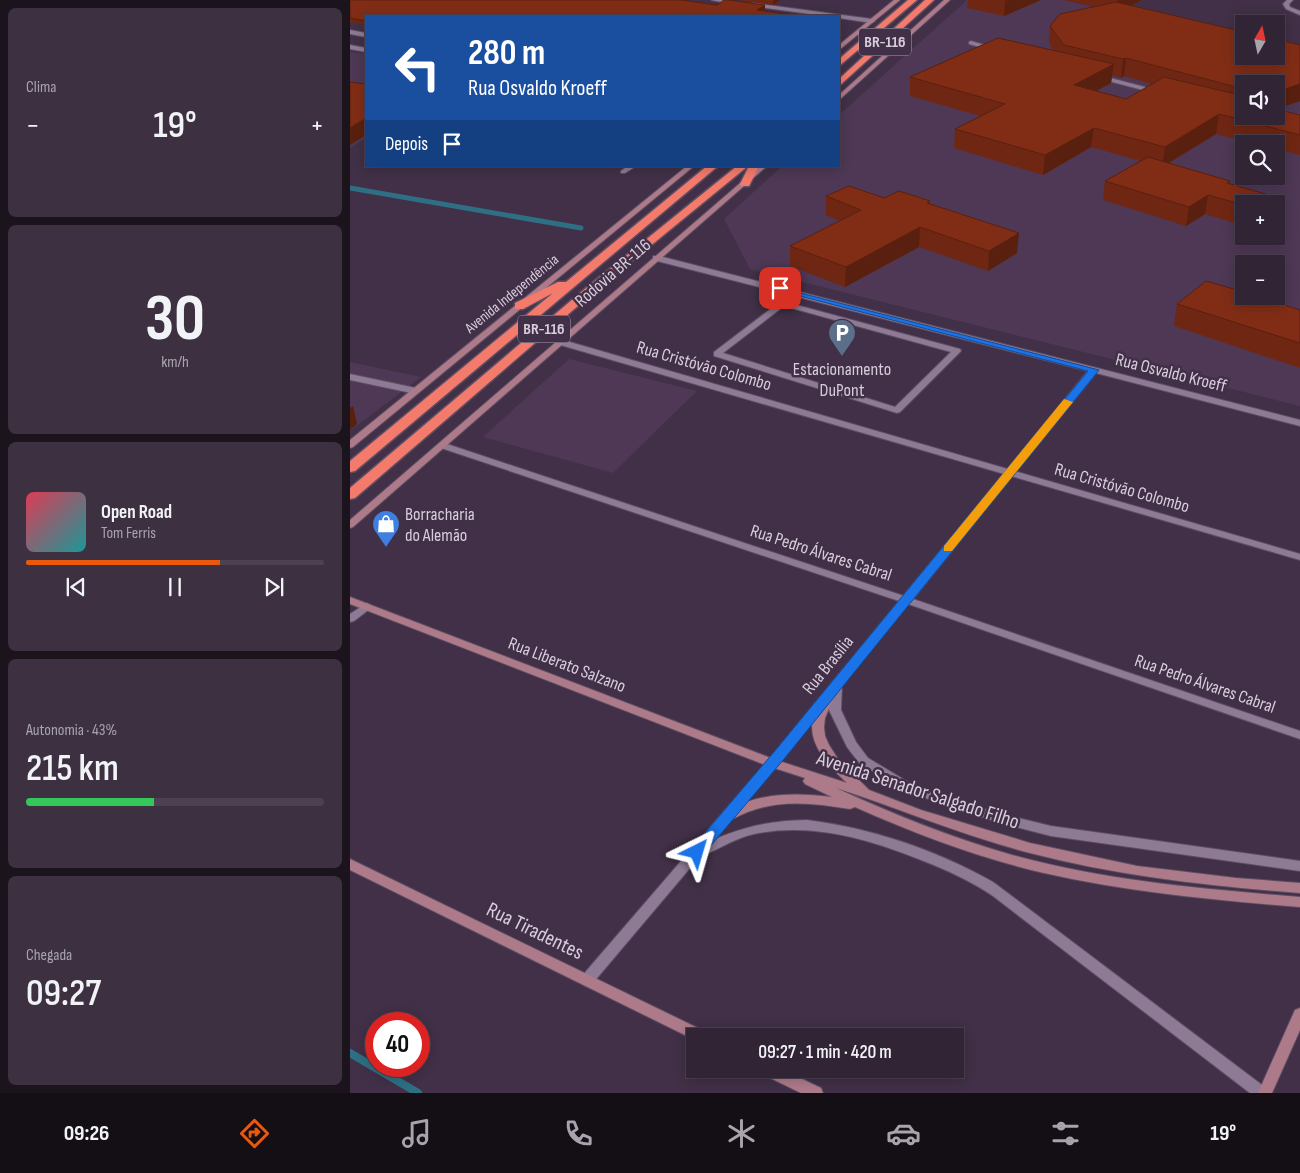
<!DOCTYPE html>
<html lang="pt">
<meta charset="utf-8">
<style>
:root{--surface:#312435;--page:#3d3041;--text:#f1f3f6;--muted:#a8a4ad;--line:#4c4150;--accent:#ea580c}
body{margin:0;font-family:"Sofia Sans Condensed",sans-serif;background:var(--page);color:var(--text);height:100vh;display:flex;flex-direction:column;font-size:19px;white-space:nowrap}
*{box-sizing:border-box;margin:0}
p{font-size:16px;color:var(--muted)}
.icon{flex:none;width:28px;height:28px;fill:none;stroke:currentColor;stroke-width:2;stroke-linecap:round;stroke-linejoin:round}
.map{position:relative;flex:1;overflow:hidden}
.panel{display:flex;flex-direction:column;gap:8px;padding:8px;background:#1b141d;width:350px}
.panel>*{flex:none}
.banner{position:absolute;left:15px;top:15px;width:475px;height:152px;border-radius:0px;box-shadow:0 2px 12px #0003,0 0 0 1px var(--line);background:#1a4fa0;color:#fff;overflow:hidden}
.needle{width:32px;rotate:9deg}
.controls{position:absolute;left:885px;top:15px;display:grid;gap:10px}
.controls a{display:grid;place-items:center;width:50px;height:50px;border-radius:0px;background:var(--surface);box-shadow:0 2px 12px #0003,0 0 0 1px var(--line);font-size:25px}
.speed{position:absolute;left:15px;top:1012px;display:flex;gap:10px;font-size:25px;font-weight:700;text-align:center}
.speed>*{display:grid;place-content:center;width:65px;height:65px;border-radius:50%;background:var(--surface);box-shadow:0 2px 12px #0003,0 0 0 1px var(--line);line-height:1}
.speed .limit{border:8px solid #d22;background:#fff;color:#111}
.pin{position:absolute;display:grid;place-items:center;width:42px;height:42px;color:#fff;margin:-21px;border-radius:10px;box-shadow:0 2px 8px #0006}
.me{position:absolute;width:55px;margin:-28px;rotate:40deg;stroke-linejoin:round;filter:drop-shadow(0 0 4px #0008)}
.turn{display:flex;align-items:center;gap:18px;height:105px;padding:0 20px;font-size:22px}
.turn .icon{width:65px;height:65px;stroke-width:2.5}
.turn b{display:block;font-size:35px;line-height:42px}
.then{display:flex;align-items:center;height:48px;padding:0 20px;background:#0003;gap:10px;font-size:19px}
.big{font-size:38px;font-weight:600;line-height:1.1}
.panel .tile{flex:1;display:flex;flex-direction:column;justify-content:center;gap:8px;min-width:0;padding:0 18px;border-radius:8px;background:var(--page)}
.panel .dial{align-items:center;gap:0}
.dial b{font-size:65px;line-height:1}
.song{display:flex;align-items:center;gap:15px}
.cover{width:60px;height:60px;border-radius:8px;background:linear-gradient(135deg,hsl(350 70% 55%),hsl(180 70% 35%))}
.played{height:5px;border-radius:2px;background:linear-gradient(90deg,var(--accent) 65%,var(--line) 65%)}
.keys{display:flex;justify-content:space-around;direction:ltr}
.heat{display:flex;justify-content:space-between;align-items:center;font-size:28px;direction:ltr}
.charge{height:8px;border-radius:4px;background:linear-gradient(90deg,#34c759 43%,var(--line) 0)}
.trip{position:absolute;left:336px;top:1028px;width:278px;height:50px;border-radius:0px;background:var(--surface);box-shadow:0 2px 12px #0003,0 0 0 1px var(--line);font-weight:600;line-height:50px;text-align:center}
.menu{display:flex;height:80px;justify-content:space-around;align-items:center;background:#140e15;color:var(--muted)}
.menu .icon{width:35px;height:35px}
.menu .current{color:var(--accent)}
.menu b{font-size:22px;color:var(--text)}
main{display:flex;flex:1;min-height:0}
.map>svg:first-child{display:block}
</style>
<main>
<section class="panel">
<div class="tile"><p>Clima</p>
<div class="heat"><a>−</a><b class="big">19°</b><a>+</a></div>
</div>
<div class="tile dial"><b>30</b><p>km/h</p></div>
<div class="tile">
<div class="song"><i class="cover"></i><div><b>Open Road</b><p>Tom Ferris</p></div></div>
<div class="played"></div>
<div class="keys"><svg class="icon" aria-label="previous" viewBox="0 0 24 24"><path d="M18 5L8 12l10 7zM5 5v14"/></svg><svg class="icon" aria-label="pause" viewBox="0 0 24 24"><path d="M8 5v14M16 5v14"/></svg><svg class="icon" aria-label="next" viewBox="0 0 24 24"><path d="M6 5l10 7-10 7zM19 5v14"/></svg></div>
</div>
<div class="tile"><p>Autonomia · 43%</p><b class="big">215 km</b><div class="charge"></div></div>
<div class="tile"><p>Chegada</p><b class="big">09:27</b></div>
</section>
<div class="map">
<svg width="950" height="1093" viewBox="0 0 950 1093">
<rect width="100%" height="100%" fill="#413047"/>
<path fill="#4e3855" fill-rule="evenodd" d="M617,0H714L894,41V56L950,54V406L400,269L374,219L432,166H489V115ZM894,84H926V116H894ZM894,144H926V176H894ZM894,204H926V236H894ZM894,264H926V296H894Z
M0,52L16,54V138L0,148Z
M219,359L347,391L263,473L133,437Z
M0,362L71,377L0,431Z"/>
<g fill="none" stroke-linecap="round" stroke-linejoin="round">
<path stroke="#2e6f83" stroke-width="5" d="M0,188L231,228"/>
<path stroke="#2e6f83" stroke-width="8" d="M0,1053L68,1093"/>
<defs>
<path id="service" d="M361,0H375L389,3L386,5Z
M937,0H943L939,4L940,7L950,11V15L936,9L933,4Z
M403,3L522,19L525,21L522,23L489,18V16H475L401,6V4Z
M0,30L16,33V37L0,34Z
M621,41L645,48L646,49L643,51L619,44V42Z
M749,75L810,91L811,92L808,94L747,78V76Z
M278,166H286L275,173H271V171Z
M444,291H447L451,293L439,303L610,349L611,351L550,412L547,413L364,356V352ZM434,306L601,352L545,407L373,353Z
M0,374L66,388L70,391L66,394L0,380Z
M17,603L22,606L21,608L4,621L0,622V614Z"/>
<path id="minor" d="M0,45L16,48V52L0,49Z
M207,340H213L950,554V560L207,344Z
M94,443L560,598L561,600L560,602H552L91,448L89,446L91,444Z
M486,681L490,682L492,685L491,710L506,742L518,758L563,785L644,812L701,826L950,861V871L701,836L643,821L555,791L510,764L497,747L479,710L480,685L482,682Z
M457,820C521,828 586,850 643,882L916,1088L918,1093H900L643,896C621,881 597,870 571,860C518,839 462,822 404,834C384,838 367,851 348,857L344,855L342,852L344,849C384,829 412,821 457,820Z"/>
<path id="tertiary" d="M303,256H309L950,420V426L746,373L563,599L950,731V739L558,604L433,758L242,984L237,986L232,984L230,980L232,976L425,752L738,371L303,260Z"/>
<path id="secondary" d="M544,0H550L489,50V45Z
M594,0H600L489,100V95Z
M337,166H344L3,447L0,448V440Z
M410,166H417L3,527L0,528V520Z
M0,597L426,760L497,783C482,769 462,749 462,727C462,716 469,704 473,694L475,691H483L485,694L475,718L474,727L475,736L479,745L488,759L519,790L571,810L680,843L787,866L886,878L950,883V893C859,886 769,876 680,853C614,836 551,809 486,788C543,814 602,838 662,855C755,881 854,889 950,897V907C864,900 778,892 694,873C629,858 566,834 505,807L500,809C457,802 420,798 381,820L377,822L373,820L371,817C374,812 378,811 383,808C413,792 449,793 482,797L455,784L453,781L455,778L418,766L0,604Z
M0,859L356,1032L358,1036H345V1040L0,870Z
M950,1008V1030L922,1093H908L945,1010Z
M410,1069H431L471,1088L473,1093H451L412,1074Z"/>
<path id="motorway" d="M558,0H567L489,66V59Z
M575,0H584L489,86V79Z
M357,166H368L5,471L0,472V461L203,293L173,309H165V303L208,282H216Z
M387,166H398L244,292L5,498L0,499V488L236,288Z
M399,166H409L399,186H391L390,184Z"/>
</defs>
<use href="#service" stroke="#5d4e62" stroke-width="2"/>
<use href="#minor" stroke="#5d4e62" stroke-width="2"/>
<use href="#tertiary" stroke="#5d4e62" stroke-width="2"/>
<use href="#secondary" stroke="#5d4e62" stroke-width="2"/>
<use href="#motorway" stroke="#5d4e62" stroke-width="3"/>
<use href="#service" fill="#8e7a95" fill-rule="evenodd"/>
<use href="#minor" fill="#8e7a95" fill-rule="evenodd"/>
<use href="#tertiary" fill="#8e7a95" fill-rule="evenodd"/>
<use href="#secondary" fill="#ad7a89" fill-rule="evenodd"/>
<use href="#motorway" fill="#f47a6c" fill-rule="evenodd"/>
</g>
<path fill="#6f2713" fill-rule="evenodd" d="M0,0L415,5V10L413,11L16,16V25L0,22Z
M389,0H430L423,5Z
M618,0H691L654,16L617,8Z
M714,0H792L780,6L894,32V56H926V39L950,45V101L926,109L950,115V155L926,149V144H905L866,134L819,163L880,181V184L919,195L918,204H894V226L855,214L836,226L753,200L755,181L790,161L741,147L693,175L604,148L605,129L630,116L560,96V77L648,38L704,51L699,43L700,26L710,14L745,7ZM762,75L771,78L774,76L802,84L776,99L746,91L761,83ZM894,84H926V116H894Z
M476,196L580,201V204L667,253L638,271L569,247L495,287L440,266V246L490,221L476,215Z
M827,304L950,310V368L824,326Z"/>
<path fill="#5a200f" d="M423,0H430L423,5Z
M658,0H691L654,16L655,1Z
M768,0H792L767,12Z
M415,5V10L408,15L407,10Z
M776,58L774,76L771,78L773,59Z
M764,64L761,83L722,104L724,85Z
M950,84V101L926,109V92Z
M869,114L866,134L812,167L815,147Z
M16,118V135L0,145V128Z
M744,128L741,147L693,175L695,155Z
M858,195L855,214L836,226L839,207Z
M919,195L918,204H907Z
M570,227L569,247L495,287L496,267Z
M669,233L667,253L638,271L639,251Z
M3,406L7,424L0,430V408Z"/>
<path fill="#812d16" stroke="#5a200f" d="M0,0H331L367,5L374,0H378L415,5L407,10L451,16H16V21L0,18Z
M766,2L894,32V56H926V39L950,45V84L926,92V84H894V89L776,58L773,59L714,45L700,26L710,14Z
M648,38L764,64L724,85L776,99L814,77L894,96V116H926V109L950,115V135L869,114L815,147L744,128L695,155L605,129L655,104L560,77Z
M0,82L16,84V118L0,128Z
M798,157L880,181L877,183L919,195L907,204H894V205L858,195L839,207L755,181Z
M499,186L534,198L549,191L580,201L577,203L669,233L639,251L570,227L496,267L440,246L511,210L476,196Z
M856,281L894,292V296H906L950,310V343L827,304Z"/>
<path fill="#1a73e8" stroke="#114b97" d="M427,287L749,370L434,759L352,856H342L340,852L342,848L424,752L738,371L427,290Z"/>
<path fill="#f59e0b" d="M714,399L723,402L602,551H594V546Z"/>
<defs>
<symbol id="parking-pin" viewBox="-11 -11 22 30"><path d="M0 17L-7.5 6A9.5 9.5 0 1 1 7.5 6Z" fill="#5c6f8a" stroke="#413047"/><path d="M-3.5-5.5H1a3.5 3.5 0 0 1 0 7H-1V5.5H-3.5ZM-1-3.4V-.6H.8a1.4 1.4 0 0 0 0-2.8Z" fill="#fff"/></symbol>
<symbol id="shop-pin" viewBox="-11 -11 22 30"><path d="M0 17L-7.5 6A9.5 9.5 0 1 1 7.5 6Z" fill="#3f7fe0" stroke="#413047"/><path d="M-5-2.5h2.3a2.7 3.5 0 0 1 5.4 0H5L5.5 6h-11ZM-1.5-2.5h3a1.5 2.3 0 0 0-3 0Z" fill="#fff"/></symbol>
</defs>
<g fill-rule="evenodd">
<use href="#parking-pin" x="476" y="317" width="32" height="43"/>
<use href="#shop-pin" x="20" y="508" width="32" height="43"/>
</g>
<g text-anchor="middle" dominant-baseline="central" stroke-width="5" stroke-linejoin="round" paint-order="stroke">
<g font-size="15" fill="#d8cddc" stroke="#413047">
<text transform="translate(162 294) rotate(-39)">Avenida Independência</text>
</g>
<g fill="#413047" stroke="#ab9eaf" stroke-width="1">
<rect x="509" y="28.5" width="52" height="27" rx="4"/>
<rect x="168" y="315.5" width="52" height="27" rx="4"/>
</g>
<g font-size="16" font-weight="bold" fill="#d8cddc">
<text x="535" y="42">BR-116</text>
<text x="194" y="329">BR-116</text>
</g>
<g font-size="18" fill="#d8cddc" stroke="#413047">
<text transform="translate(263 273) rotate(-41)">Rodovia BR-116</text>
<text transform="translate(354 366) rotate(16)">Rua Cristóvão Colombo</text>
<text transform="translate(821 373) rotate(14)">Rua Osvaldo Kroeff</text>
<text transform="translate(772 488) rotate(16)">Rua Cristóvão Colombo</text>
<text transform="translate(471 553) rotate(18)">Rua Pedro Álvares Cabral</text>
<text transform="translate(217 665) rotate(21)">Rua Liberato Salzano</text>
<text transform="translate(478 665) rotate(-51)">Rua Brasília</text>
<text transform="translate(855 684) rotate(19)">Rua Pedro Álvares Cabral</text>
</g>
<g font-size="18" fill="#d8cddc" stroke="#413047">
<text x="492" y="369">Estacionamento<tspan x="492" dy="21">DuPont</tspan></text>
<text x="55" y="514" text-anchor="start">Borracharia<tspan x="55" dy="21">do Alemão</tspan></text>
</g>
<g font-size="21" fill="#d8cddc" stroke="#413047">
<text transform="translate(568 790) rotate(18)">Avenida Senador Salgado Filho</text>
<text transform="translate(185 931) rotate(26)">Rua Tiradentes</text>
</g>
</g>
</svg>
<div class="controls">
<a><svg class="needle" viewBox="-14 -14 28 28"><path d="M0-13l5 13h-10z" fill="#e53935"/><path d="M0 13l5-13h-10z" fill="#a8a4ad"/></svg></a>
<a><svg class="icon" aria-label="sound" viewBox="0 0 24 24"><path d="M4 9h4l5-4v14l-5-4H4zM17 9q2 3 0 6"/></svg></a>
<a><svg class="icon" aria-label="search" viewBox="0 0 24 24"><circle cx="10" cy="10" r="6"/><path d="M15 15l6 6"/></svg></a>
<a>+</a>
<a>−</a>
</div>
<div class="speed"><div class="limit">40</div></div>
<div class="pin" style="left:430px;top:288px;background:#d93025"><svg class="icon" aria-label="arrive" viewBox="0 0 24 24"><path d="M6 21V4h12l-3 4 3 4H6"/></svg></div>
<svg class="me" style="left:347px;top:852px" viewBox="-20 -20 40 40"><path d="M0-17L14 15 0 8-14 15z" fill="#1a73e8" stroke="#fff" stroke-width="4"/></svg>
<div class="trip">09:27 · 1 min · 420 m</div>
<div class="banner">
<div class="turn"><svg class="icon" aria-label="left" viewBox="0 0 24 24"><path d="M17 20v-9H6M10 6l-5 5 5 5"/></svg><div><b>280 m</b>Rua Osvaldo Kroeff</div></div>
<div class="then">Depois<svg class="icon" aria-label="arrive" viewBox="0 0 24 24"><path d="M6 21V4h12l-3 4 3 4H6"/></svg></div>
</div>
</div>
</main>
<nav class="menu">
<b>09:26</b>
<svg class="icon current" aria-label="directions" viewBox="0 0 24 24"><path d="M12 3l9 9-9 9-9-9zM9 14v-3h6M13 9l2 2-2 2"/></svg>
<svg class="icon" aria-label="music" viewBox="0 0 24 24"><path d="M9 18V5l10-2v13"/><circle cx="6" cy="18" r="3"/><circle cx="16" cy="16" r="3"/></svg>
<svg class="icon" aria-label="phone" viewBox="0 0 24 24"><path d="M5 4h4l2 5-3 2q2 4 5 5l2-3 5 2v4C11 20 4 13 5 4z"/></svg>
<svg class="icon" aria-label="climate" viewBox="0 0 24 24"><path d="M12 3v18M4 7l16 10M4 17L20 7"/></svg>
<svg class="icon" aria-label="car" viewBox="0 0 24 24"><path d="M5 17H2v-5l4-1 3-4h7l3 4 3 1v5h-3M9 17h6M6 11h13"/><circle cx="7" cy="17" r="2"/><circle cx="17" cy="17" r="2"/></svg>
<svg class="icon" aria-label="filters" viewBox="0 0 24 24"><path d="M4 7h16M4 17h16"/><circle cx="9" cy="7" r="2"/><circle cx="15" cy="17" r="2"/></svg>
<b>19°</b>
</nav>
